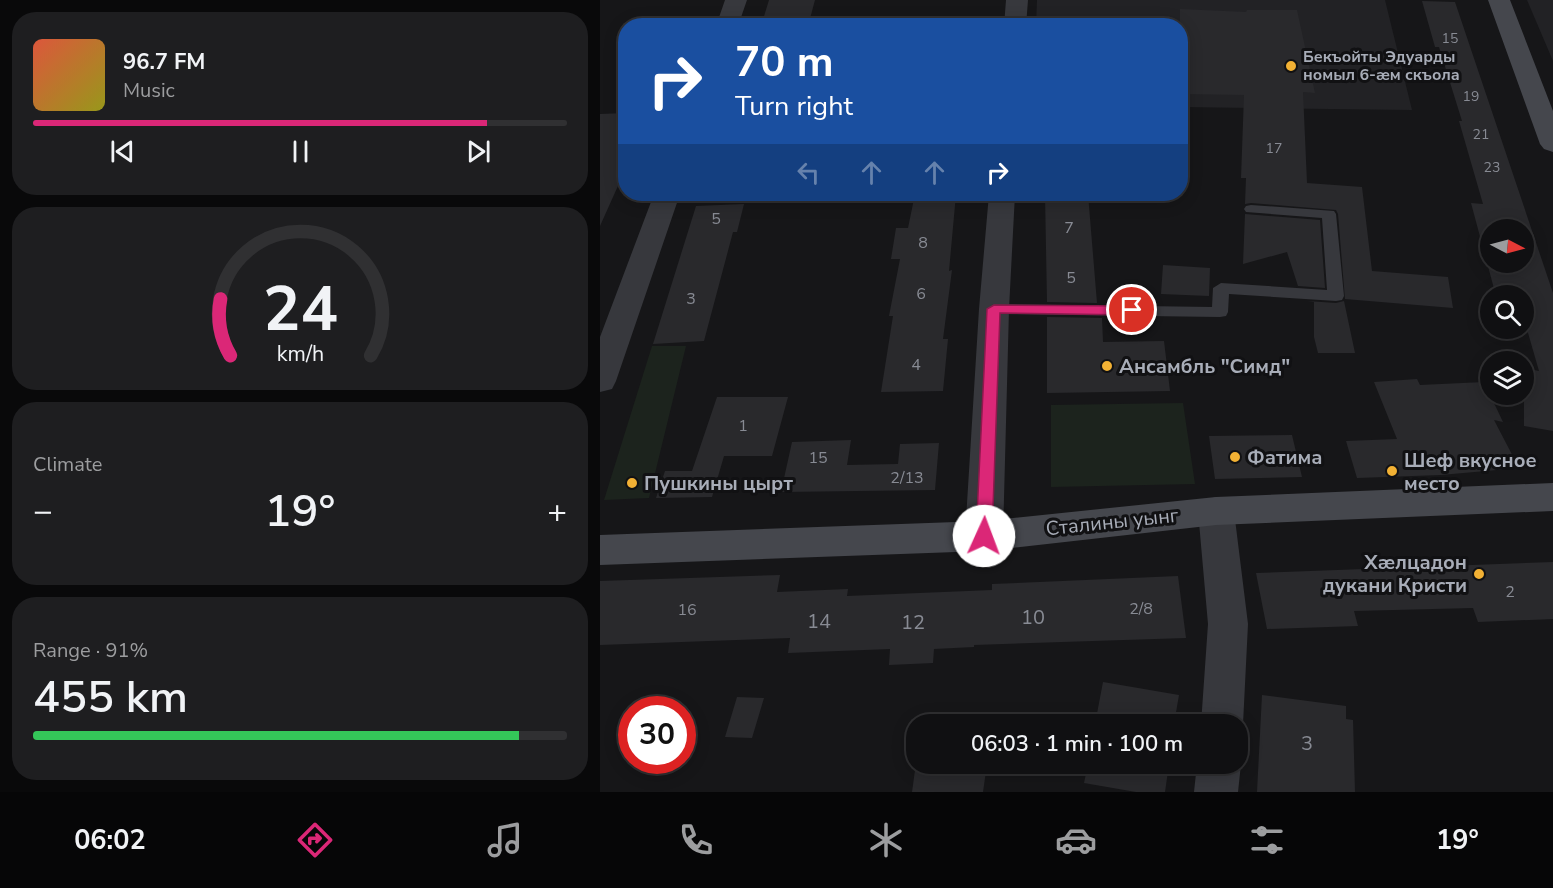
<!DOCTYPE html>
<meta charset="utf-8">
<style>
:root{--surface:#101012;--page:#1e1e20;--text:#f1f3f6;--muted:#9c9d9f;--line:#303032;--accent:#db2777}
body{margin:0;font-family:"Nunito Sans",sans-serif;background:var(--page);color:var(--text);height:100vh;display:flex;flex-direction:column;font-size:22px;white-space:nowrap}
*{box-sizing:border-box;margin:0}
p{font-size:20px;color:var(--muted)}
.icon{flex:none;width:33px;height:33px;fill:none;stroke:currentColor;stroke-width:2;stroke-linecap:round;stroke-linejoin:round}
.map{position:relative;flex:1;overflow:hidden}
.drawer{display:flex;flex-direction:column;gap:12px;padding:12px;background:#09090a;width:600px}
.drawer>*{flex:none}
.hud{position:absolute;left:18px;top:18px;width:570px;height:183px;border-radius:24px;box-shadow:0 3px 15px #0003,0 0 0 2px var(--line);background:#1a4fa0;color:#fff;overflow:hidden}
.needle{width:39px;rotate:96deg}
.tools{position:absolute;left:880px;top:219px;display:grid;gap:12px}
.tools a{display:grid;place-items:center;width:54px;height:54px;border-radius:50%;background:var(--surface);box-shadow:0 3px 15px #0003,0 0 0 2px var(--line);font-size:30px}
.speed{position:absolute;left:18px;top:696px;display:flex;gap:12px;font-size:30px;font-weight:700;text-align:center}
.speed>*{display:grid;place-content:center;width:78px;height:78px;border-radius:50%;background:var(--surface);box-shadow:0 3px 15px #0003,0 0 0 2px var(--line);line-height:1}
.speed .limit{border:9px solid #d22;background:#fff;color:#111}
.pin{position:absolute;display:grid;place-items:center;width:51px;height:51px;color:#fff;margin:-26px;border:3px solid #fff;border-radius:50%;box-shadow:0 2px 6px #0007}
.me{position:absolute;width:66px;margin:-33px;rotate:2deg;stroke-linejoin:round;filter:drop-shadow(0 0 4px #0008)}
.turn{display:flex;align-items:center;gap:21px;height:126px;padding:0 18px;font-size:27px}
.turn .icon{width:78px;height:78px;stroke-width:2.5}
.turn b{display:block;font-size:42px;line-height:51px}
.lanes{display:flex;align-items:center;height:57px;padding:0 18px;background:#0003;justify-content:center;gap:30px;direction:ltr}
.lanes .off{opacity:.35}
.big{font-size:45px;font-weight:600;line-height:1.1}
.drawer .widget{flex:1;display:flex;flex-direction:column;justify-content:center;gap:9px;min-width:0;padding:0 21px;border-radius:24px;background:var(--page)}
.drawer .dial{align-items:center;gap:0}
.dial svg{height:156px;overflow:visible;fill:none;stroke:var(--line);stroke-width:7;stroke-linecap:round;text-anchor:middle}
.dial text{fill:var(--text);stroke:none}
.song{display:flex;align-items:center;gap:18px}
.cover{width:72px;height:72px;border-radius:9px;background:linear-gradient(135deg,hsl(10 70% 55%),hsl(60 70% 35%))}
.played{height:6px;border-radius:3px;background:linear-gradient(90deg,var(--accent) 85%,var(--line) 85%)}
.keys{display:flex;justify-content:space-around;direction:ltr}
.heat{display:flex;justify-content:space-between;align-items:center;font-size:33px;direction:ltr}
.charge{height:9px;border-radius:4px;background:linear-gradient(90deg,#34c759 91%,var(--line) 0)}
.trip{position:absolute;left:306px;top:714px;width:342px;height:60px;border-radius:24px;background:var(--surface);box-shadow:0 3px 15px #0003,0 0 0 2px var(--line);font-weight:600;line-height:60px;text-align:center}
.tab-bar{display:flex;height:96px;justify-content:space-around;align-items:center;background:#060607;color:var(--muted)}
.tab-bar .icon{width:42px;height:42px}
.tab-bar .on{color:var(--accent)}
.tab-bar b{font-size:27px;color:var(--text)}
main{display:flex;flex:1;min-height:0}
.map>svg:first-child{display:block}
</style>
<main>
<section class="drawer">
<div class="widget">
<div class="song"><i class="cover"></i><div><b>96.7 FM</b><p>Music</p></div></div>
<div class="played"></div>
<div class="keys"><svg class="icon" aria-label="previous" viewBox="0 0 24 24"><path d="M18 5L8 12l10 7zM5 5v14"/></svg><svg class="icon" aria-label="pause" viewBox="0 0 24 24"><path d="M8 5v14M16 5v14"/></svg><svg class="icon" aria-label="next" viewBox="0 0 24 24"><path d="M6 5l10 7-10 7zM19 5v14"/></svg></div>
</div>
<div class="widget dial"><svg viewBox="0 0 100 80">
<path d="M14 69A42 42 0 1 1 86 69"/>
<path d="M14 69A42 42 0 0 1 9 40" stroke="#db2777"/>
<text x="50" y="56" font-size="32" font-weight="700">24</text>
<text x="50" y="72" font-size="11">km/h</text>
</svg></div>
<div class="widget"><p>Climate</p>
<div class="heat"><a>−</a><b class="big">19°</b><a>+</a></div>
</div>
<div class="widget"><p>Range · 91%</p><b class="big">455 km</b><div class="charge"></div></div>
</section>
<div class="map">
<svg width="953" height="792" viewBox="0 0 953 792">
<rect width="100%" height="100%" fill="#161618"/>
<path fill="#222225" d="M437,0H785L812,110L581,107L580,26H436Z
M927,0H953V61Z"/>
<path fill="#1c231d" d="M52,346H86L49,498L4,500Z
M583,403L595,484L451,487V405Z"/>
<path fill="#29292c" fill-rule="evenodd" d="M169,0H215L208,26H161Z
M822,1L855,2L953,293V431L924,426V368L939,371L924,319V296H896L871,203L883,204L859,121H862L839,47H835ZM891,230H924V262H891Z
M580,9L646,12L647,10H697L715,93L703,92L707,183L762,187L772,271L848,277L853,308L745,299L738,214L736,210L651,203L645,204L646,178H641L644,95L580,94Z
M26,113V168L0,226V114Z
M315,194H356L349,271L352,270L343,339H348L343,391L281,392L293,316H289L300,259H291L296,228H308Z
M445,194H488L497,303L447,302Z
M144,204L137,232H133L104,341L53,344L96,206Z
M645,214L720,220L725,288L698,286L687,252L643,264Z
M563,265L610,268L609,296L561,294Z
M744,301L755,353H718L714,337V302L707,301L736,303Z
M447,317L502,318L503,342L564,341L570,391L447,393Z
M817,379L820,385L884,382L903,422L894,420L919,468L841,475L757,478L746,441L797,439L774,382Z
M117,397H188L172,456H124L112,497L56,498L65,471H92Z
M692,435L702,477L615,479L609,436Z
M251,440L247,465L298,464L300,444L339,443L335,490L181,492L192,442Z
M953,562V619L878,622L873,608L754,611L758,626L667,629L656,573Z
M180,575L177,592L248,589L247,596L392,590V584L578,576L586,638L374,645V647L334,649L333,663L289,665L290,649L188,653L190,638L0,645V581Z
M503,682L579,695L574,724H495Z
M662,695L746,706V719L753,720L755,792H657Z
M137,697L164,698L152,738L125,737Z
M316,763L387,764L383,792H312Z
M488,764H569L565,792H536L484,783Z"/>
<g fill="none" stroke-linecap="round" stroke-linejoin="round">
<path fill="#37383d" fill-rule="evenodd" d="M651,205L734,211L736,214L744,296L742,300L736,301L629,294L628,312L626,316L620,317L394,314L388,313L386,309L388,305L394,304L612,307L613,288L621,283L727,290L722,218L646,212L644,209L646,206Z"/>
<path fill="#37383d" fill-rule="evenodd" d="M125,0H147L138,26H116Z
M406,0H428L426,26H404Z
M54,194H80L16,381L12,389L0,392V337Z
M389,194H415L409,309L403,536L397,546L384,551L371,546L365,536L379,309Z
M616,497L629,501L634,511L648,624L643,724L638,737V724H601L608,624L598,511L603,501Z
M638,756L641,764L638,792H594L597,764H638Z"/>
<path fill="#45474d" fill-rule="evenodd" d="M888,0H910L953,111V152L944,149L940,144Z
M953,483V511L616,525L384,551L0,565V535L384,521L616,497Z"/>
</g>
<path fill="#db2777" stroke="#8e194d" stroke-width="1.5" d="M394,305L532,306L538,310L532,315L400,313L392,536L389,541H379L376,536L387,309Z"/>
<g fill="#f2b134" stroke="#111113" stroke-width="2">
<circle cx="691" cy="66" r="6"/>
<circle cx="507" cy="366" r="6"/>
<circle cx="635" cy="457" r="6"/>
<circle cx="792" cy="471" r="6"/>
<circle cx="32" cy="483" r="6"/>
<circle cx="879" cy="574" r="6"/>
</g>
<g text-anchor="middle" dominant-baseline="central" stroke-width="6" stroke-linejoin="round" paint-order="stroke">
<g font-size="14" fill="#888b94">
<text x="850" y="38">15</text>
<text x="871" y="96">19</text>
<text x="881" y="134">21</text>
<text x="674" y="148">17</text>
<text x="892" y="167">23</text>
</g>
<g font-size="16" font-weight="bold" fill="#a8adb8" stroke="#111113" text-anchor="start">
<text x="703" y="57">Бекъойты Эдуарды<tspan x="703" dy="18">номыл 6-æм скъола</tspan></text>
</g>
<g font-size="16" fill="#888b94">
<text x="116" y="219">5</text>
<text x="469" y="228">7</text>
<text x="323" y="243">8</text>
<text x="471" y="278">5</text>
<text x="321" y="294">6</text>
<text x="91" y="299">3</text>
<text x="316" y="365">4</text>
<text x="143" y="426">1</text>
<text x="218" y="458">15</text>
<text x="307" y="478">2/13</text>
<text x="910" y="592">2</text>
<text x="541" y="609">2/8</text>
<text x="87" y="610">16</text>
</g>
<g font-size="20" font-weight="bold" fill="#a8adb8" stroke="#111113" text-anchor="start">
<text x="519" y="366">Ансамбль "Симд"</text>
<text x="647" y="457">Фатима</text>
<text x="804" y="460">Шеф вкусное<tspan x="804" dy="23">место</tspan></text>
<text x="44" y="483">Пушкины цырт</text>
<text x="867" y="562" text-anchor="end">Хæлцадон<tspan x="867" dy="23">дукани Кристи</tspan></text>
</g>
<g font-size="20" fill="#a8adb8" stroke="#111113">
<text transform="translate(512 522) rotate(-6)">Сталины уынг</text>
</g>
<g font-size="20" fill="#888b94">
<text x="433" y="617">10</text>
<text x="219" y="621">14</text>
<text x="313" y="622">12</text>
<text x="707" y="743">3</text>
</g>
</g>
</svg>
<div class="tools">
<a><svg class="needle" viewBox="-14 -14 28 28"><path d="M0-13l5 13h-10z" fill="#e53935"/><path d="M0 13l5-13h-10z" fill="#9c9d9f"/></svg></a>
<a><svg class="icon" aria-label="search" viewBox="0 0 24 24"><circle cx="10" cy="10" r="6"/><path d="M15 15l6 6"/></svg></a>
<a><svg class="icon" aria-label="layers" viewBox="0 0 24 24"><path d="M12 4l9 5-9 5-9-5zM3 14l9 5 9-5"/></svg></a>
</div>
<div class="speed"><div class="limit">30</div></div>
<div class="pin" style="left:532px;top:310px;background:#d93025"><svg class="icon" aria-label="arrive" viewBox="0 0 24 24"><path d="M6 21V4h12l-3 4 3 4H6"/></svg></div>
<svg class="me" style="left:384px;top:536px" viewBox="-20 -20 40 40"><circle r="19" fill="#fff"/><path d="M0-13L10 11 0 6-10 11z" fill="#db2777"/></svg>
<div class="trip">06:03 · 1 min · 100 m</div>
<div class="hud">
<div class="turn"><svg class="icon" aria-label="right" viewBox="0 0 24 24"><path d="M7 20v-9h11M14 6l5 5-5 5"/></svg><div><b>70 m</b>Turn right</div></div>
<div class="lanes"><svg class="icon off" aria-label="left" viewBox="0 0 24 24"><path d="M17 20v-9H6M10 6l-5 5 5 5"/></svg><svg class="icon off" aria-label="ahead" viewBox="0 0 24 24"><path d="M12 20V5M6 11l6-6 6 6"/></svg><svg class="icon off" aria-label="ahead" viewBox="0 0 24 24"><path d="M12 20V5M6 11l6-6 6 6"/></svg><svg class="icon" aria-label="right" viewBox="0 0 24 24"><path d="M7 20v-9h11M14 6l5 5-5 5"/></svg></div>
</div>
</div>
</main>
<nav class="tab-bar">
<b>06:02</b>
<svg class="icon on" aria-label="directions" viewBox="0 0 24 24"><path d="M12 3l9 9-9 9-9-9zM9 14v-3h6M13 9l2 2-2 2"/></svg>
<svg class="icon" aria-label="music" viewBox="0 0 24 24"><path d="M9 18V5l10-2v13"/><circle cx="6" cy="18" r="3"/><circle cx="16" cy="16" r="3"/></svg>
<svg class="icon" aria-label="phone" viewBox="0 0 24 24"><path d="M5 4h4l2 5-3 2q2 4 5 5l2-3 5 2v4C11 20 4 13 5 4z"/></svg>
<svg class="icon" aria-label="climate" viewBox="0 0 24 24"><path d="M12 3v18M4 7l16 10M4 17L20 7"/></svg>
<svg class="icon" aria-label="car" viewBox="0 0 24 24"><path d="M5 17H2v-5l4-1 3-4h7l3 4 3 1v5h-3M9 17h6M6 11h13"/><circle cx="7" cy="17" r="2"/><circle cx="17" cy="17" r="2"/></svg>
<svg class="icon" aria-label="filters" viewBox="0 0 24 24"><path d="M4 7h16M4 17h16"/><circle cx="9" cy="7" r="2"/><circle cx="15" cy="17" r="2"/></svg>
<b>19°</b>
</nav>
